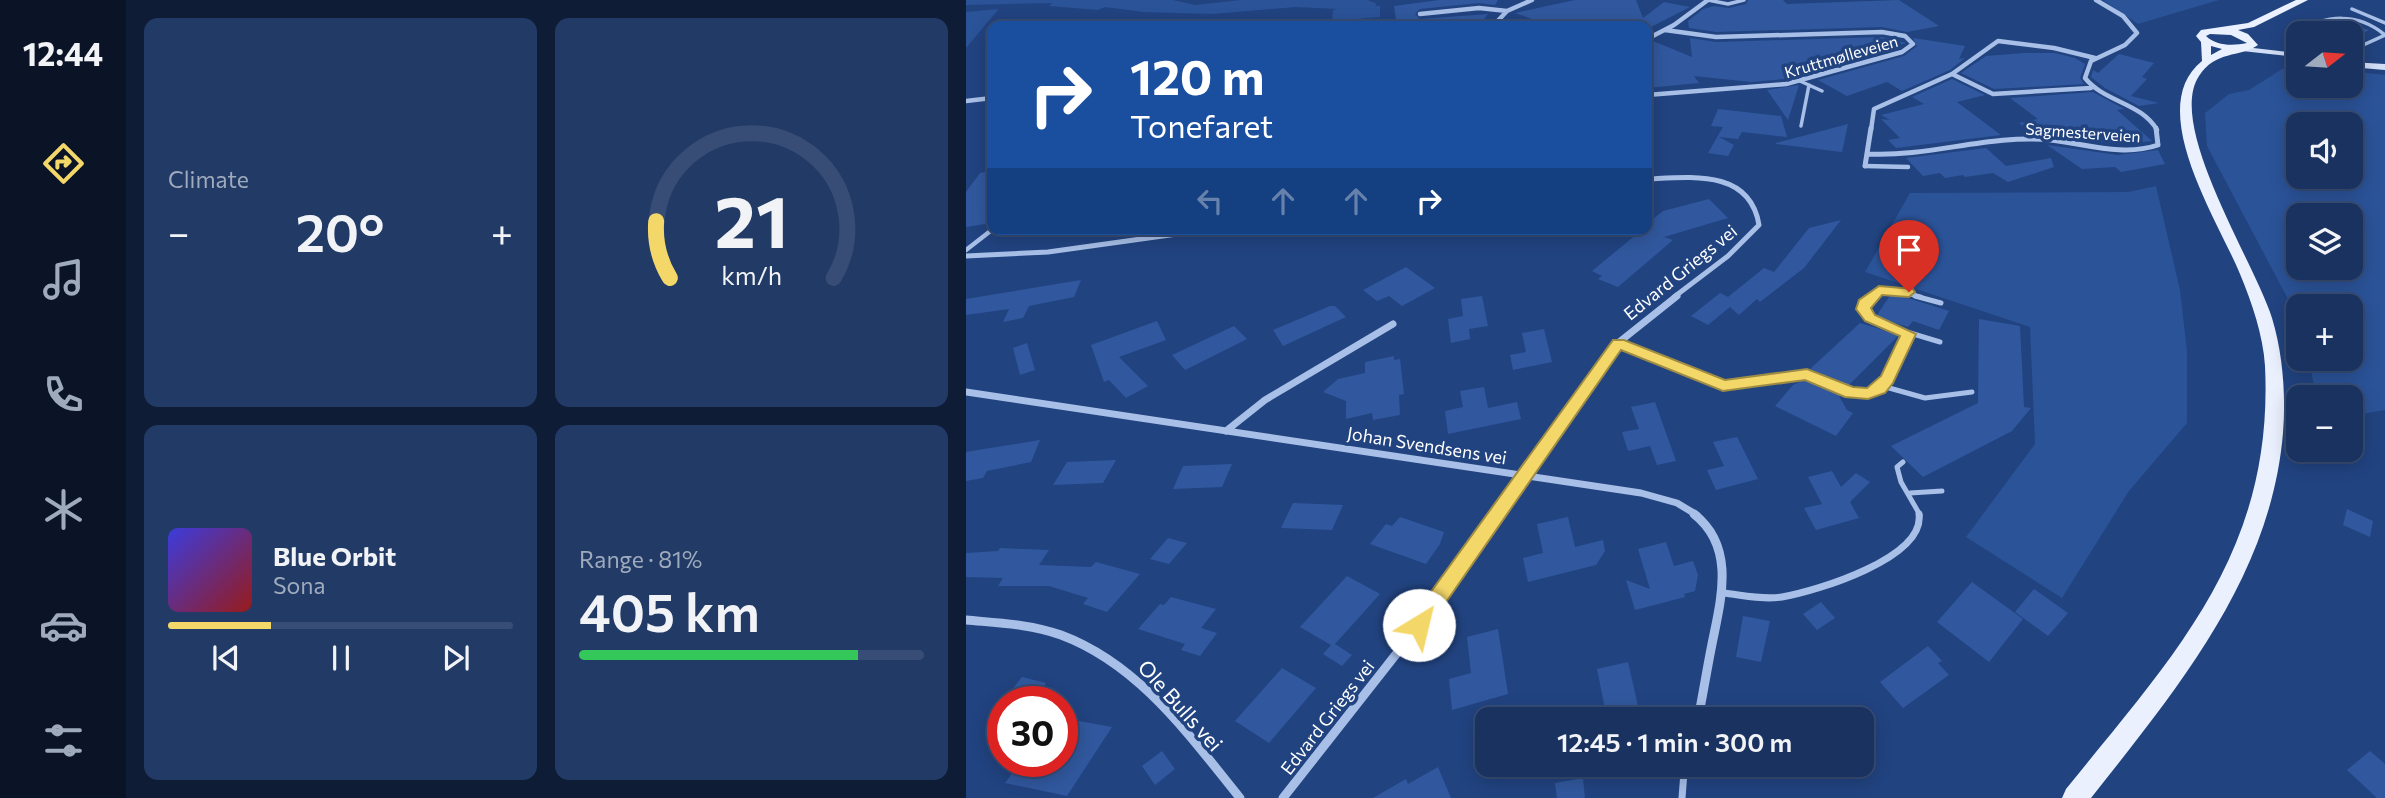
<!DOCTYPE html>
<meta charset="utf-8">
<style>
:root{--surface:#193260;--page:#223a66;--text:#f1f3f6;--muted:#9faabd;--line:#374d75;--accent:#f4d769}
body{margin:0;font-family:Commissioner,sans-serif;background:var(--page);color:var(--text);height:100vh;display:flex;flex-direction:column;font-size:26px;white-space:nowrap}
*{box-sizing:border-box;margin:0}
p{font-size:23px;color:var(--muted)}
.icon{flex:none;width:38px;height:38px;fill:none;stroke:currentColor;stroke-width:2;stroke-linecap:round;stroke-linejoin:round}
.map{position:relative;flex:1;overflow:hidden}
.sheet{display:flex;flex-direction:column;gap:18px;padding:18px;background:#0e1c35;width:840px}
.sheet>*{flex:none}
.top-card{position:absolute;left:21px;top:21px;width:665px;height:214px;border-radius:14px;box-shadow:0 4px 18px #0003,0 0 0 2px var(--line);background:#1a4fa0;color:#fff;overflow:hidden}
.needle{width:46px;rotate:73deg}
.buttons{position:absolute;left:1320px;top:21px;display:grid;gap:14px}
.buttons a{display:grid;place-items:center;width:77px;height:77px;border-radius:14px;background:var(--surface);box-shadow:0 4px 18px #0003,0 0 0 2px var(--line);font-size:35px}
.speed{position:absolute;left:21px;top:686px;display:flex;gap:14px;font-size:35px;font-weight:700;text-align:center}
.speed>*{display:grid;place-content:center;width:91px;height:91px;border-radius:50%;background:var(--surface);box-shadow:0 4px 18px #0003,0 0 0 2px var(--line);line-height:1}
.speed .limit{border:10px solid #d22;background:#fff;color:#111}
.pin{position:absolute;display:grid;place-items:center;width:60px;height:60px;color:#fff;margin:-72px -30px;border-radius:50% 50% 50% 0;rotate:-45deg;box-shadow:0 0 7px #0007}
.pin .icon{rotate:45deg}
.me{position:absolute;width:77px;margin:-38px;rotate:36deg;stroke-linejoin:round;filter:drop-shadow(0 0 5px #0008)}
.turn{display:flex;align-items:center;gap:24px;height:147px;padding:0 28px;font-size:32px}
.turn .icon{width:91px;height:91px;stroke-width:2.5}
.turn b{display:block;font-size:49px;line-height:60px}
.lanes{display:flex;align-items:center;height:66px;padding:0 28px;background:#0003;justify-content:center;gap:35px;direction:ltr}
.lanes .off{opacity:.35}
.big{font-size:52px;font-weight:600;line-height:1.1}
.sheet .tile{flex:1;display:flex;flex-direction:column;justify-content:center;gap:10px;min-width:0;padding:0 24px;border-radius:14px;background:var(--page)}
.sheet .dial{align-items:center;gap:0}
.dial svg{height:182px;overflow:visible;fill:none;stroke:var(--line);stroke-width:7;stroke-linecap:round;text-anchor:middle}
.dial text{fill:var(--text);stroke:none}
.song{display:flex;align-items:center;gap:21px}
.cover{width:84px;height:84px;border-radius:10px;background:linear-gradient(135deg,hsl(240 70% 55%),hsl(0 70% 35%))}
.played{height:7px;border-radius:4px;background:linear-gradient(90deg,var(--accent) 30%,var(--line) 30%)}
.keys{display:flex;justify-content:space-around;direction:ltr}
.heat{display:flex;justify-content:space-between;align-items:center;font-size:38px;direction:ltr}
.charge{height:10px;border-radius:5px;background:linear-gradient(90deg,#34c759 81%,var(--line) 0)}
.sheet .tiles{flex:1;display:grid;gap:18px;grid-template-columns:repeat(2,1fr)}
.trip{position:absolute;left:509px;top:707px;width:399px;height:70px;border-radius:14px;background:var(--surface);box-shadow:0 4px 18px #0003,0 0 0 2px var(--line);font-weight:600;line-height:70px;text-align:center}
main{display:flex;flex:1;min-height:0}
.dock{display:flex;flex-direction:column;width:126px;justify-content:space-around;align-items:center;background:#0a1426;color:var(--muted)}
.dock .icon{width:49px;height:49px}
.dock .on{color:var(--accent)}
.dock b{font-size:32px;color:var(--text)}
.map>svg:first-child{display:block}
</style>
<main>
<nav class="dock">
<b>12:44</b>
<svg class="icon on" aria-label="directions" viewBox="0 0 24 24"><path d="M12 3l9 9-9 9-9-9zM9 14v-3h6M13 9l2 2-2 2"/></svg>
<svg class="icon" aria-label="music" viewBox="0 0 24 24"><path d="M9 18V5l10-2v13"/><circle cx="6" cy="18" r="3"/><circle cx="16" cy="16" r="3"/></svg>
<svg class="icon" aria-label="phone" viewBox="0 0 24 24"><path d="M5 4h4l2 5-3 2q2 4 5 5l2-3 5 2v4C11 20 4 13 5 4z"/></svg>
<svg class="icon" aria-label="climate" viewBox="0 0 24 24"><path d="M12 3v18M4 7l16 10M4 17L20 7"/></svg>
<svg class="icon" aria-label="car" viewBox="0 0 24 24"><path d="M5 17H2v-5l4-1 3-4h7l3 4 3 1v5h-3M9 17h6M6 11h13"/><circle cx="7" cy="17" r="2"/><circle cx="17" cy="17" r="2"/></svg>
<svg class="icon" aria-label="filters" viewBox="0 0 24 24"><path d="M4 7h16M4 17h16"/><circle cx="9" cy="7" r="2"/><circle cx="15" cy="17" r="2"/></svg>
</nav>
<section class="sheet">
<div class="tiles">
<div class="tile"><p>Climate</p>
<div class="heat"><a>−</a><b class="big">20°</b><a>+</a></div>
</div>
<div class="tile dial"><svg viewBox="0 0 100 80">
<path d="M14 69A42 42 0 1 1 86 69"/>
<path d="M14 69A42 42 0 0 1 8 44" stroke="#f4d769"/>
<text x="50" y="56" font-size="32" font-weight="700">21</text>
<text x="50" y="72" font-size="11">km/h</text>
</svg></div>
<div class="tile">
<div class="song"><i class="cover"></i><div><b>Blue Orbit</b><p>Sona</p></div></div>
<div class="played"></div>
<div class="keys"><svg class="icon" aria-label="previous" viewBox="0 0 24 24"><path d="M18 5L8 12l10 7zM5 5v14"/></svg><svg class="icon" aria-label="pause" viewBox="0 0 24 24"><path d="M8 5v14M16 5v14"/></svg><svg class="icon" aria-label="next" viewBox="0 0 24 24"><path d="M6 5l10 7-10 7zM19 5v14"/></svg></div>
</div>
<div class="tile"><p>Range · 81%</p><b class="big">405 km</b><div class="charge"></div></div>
</div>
</section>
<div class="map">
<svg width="1419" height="798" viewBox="0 0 1419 798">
<rect width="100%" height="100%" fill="#214380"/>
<path fill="#2b5398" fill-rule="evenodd" d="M0,0H207L229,5L275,0H402L411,4L409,6H414V17L366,21L367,10L371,9L330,7L246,14L177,12L139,7L132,10L83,6L86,3L0,5Z
M1137,0H1253L1172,24Z
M32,9V10L0,48V12Z
M1332,68V86H1384V71L1419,75V410L1384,416V397H1350L1343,359H1384V306H1332V318L1241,146L1239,113L1263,94L1283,90L1316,69ZM1332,124H1384V177H1332ZM1332,215H1384V268H1332Z
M1190,186L1214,290L1221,351V423L1163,491L1096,598L1000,537L1069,444L1064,327L899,272L944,193L1162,192Z"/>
<path fill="#31589e" d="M473,0H532L529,5L513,3L454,9L449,14L454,19L522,14L515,23L431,26L428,6Z
M609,0H670L677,18L698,2L724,7L681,29V26H586L549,13Z
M782,0H817L821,4L933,0L973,26L941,32L916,27L750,32L723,28L722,21L737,9L748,6L763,8L780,4Z
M1368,23L1386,24L1403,30L1384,40V33H1350Z
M916,37L940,43L819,79L785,82L728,76L733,83L681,88V44L687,41L726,57L724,38L750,42Z
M947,38L999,46L993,59L999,58L984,70L936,91L921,82L881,96L852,80L938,56L951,46Z
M1058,53H1089L1109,58L1119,64L1114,78L1118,84L1028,89L995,73L1020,56Z
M1153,54L1188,63L1176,77L1181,79L1165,96L1193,103L1173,106L1139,88L1125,77L1127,70L1132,73Z
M986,79L1019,95L991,102L1035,135L930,148L922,140L934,138L915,119L924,120L915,115L958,104L946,97Z
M833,85L822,120L801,90Z
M1127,92L1158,109L1151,110L1186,141L1153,144L1067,134L1053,123L1072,119L1044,98Z
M752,109L815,116L821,137L776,132L772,139L753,137L768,145L762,156L742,153L757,127L745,126Z
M882,124L876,152L810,144V143Z
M1081,145L1152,155L1192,150L1199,164L1155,172L1149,167L1116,169Z
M1020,148L1040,166L1085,158L1088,167L1042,182L1027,173L999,177L997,175L979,178L974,173L957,176L940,158Z
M26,171V208L19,224L0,227V192L14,173Z
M743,199L762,218L698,237L707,240L652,287L632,279L636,276L626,271L677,229H681V224L697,211Z
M875,220L838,268L794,302L791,299L773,315L764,307L742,325L725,316L754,293L762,297L798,268L808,272L843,228Z
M440,267L469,288L436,306L423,296L411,301L397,290Z
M115,280L108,297L63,306L57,318L37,322L43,309L0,315V299Z
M925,294L945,299L983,311L973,330L947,321L942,327L914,318L911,315Z
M516,296L522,326L503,329L504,339L485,343L482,319L497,316L495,299Z
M364,306H369L380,317L317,346L307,330Z
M1013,319L1054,326L1058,407L1065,408L1046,431L957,477L925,446L1012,403Z
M191,321L200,340L153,357L182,386L160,398L143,380L138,382L125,345Z
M894,323L933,335L883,385L844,369Z
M268,326L281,339L219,370L206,355Z
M578,329L586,362L547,370L544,355L560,352L556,333Z
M61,343L69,370L54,375L47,348Z
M428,356V360L434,359L438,394L433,395L434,415L407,420L406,413L380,419V401L357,392L372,379L399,373V362Z
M840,379L875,393L873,396L881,410L887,413L870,436L809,406L827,385Z
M518,387L522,408L551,402L555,419L482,434L479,411L497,407L494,391Z
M689,402L710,461L691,465L684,446L662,451L656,432L673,429L665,407Z
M771,437L792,479L750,490L741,470L758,466L747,442Z
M74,440L65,462L21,471L17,478L0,481V452Z
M150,460L137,483L87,485L101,462Z
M266,464L256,487L207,489L217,466Z
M866,471L875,487L890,473L904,482L884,502L893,518L850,530L838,508L856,504L842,477Z
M327,503L377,505L366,530L315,528Z
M1381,509L1407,521L1404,537L1377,525Z
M434,517L478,532L474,544L460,564L404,544L420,524L426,526Z
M602,517L609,547L637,540L639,551L630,565L562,582L557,558L577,553L571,524Z
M202,538L221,543L203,564L184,559Z
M700,542L708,566L727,561L732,575L729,591L718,594L719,597L669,610L660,580L684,589L672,549Z
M34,548L83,550L73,565L125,567L130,562L174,574L141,612L117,604L122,598L83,586H32L37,578L0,577V553L32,551Z
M381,576L414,594L369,644L386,655L376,666L357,654L365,645L334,627Z
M1006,582L1057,619L1023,662L971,622Z
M1068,589L1102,613L1082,636L1049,612Z
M205,597L250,609L235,628L251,633L234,656L215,650L219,644L172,629L194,604L198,605Z
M855,602L869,618L851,630L837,614Z
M777,616L804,621L795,662L770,657Z
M532,629L542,694L486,710L483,679L505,673L501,637Z
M962,646L976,661L972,663L983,675L937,708L914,682Z
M662,662L675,719H641L631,669Z
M316,668L350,688L303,743L269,721Z
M56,677L80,683L66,702H36Z
M113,721L146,727L101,796L39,783L55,761H96V746Z
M196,751L209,769L189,785L176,766Z
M1404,751L1419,764V798H1411L1381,770Z
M472,767L485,798H407L440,779L442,784Z
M617,778L619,798H591L589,783Z"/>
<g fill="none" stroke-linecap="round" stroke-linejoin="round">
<path stroke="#a8bfe7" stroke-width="3.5" d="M742,0L762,4L778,0
M1386,9L1419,23
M1332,34C1359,13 1393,13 1419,35L1384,51
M834,81L856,91
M835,126L843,85"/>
<path stroke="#a8bfe7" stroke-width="4.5" d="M899,166L942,167
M0,250L27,229
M903,297L925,289L955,297"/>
<path stroke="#a8bfe7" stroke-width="5" d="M905,296L897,309L911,323L974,342
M949,296L975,303
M652,343L757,386L841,374L893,395L907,392L918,384L938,348L942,334
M916,386L959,398L1006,392
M937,462L931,467L935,482L954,515
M944,493L976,491"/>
<path stroke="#a8bfe7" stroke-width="7" d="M757,593C776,595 796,600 816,597C851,591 959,558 953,514
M716,798L718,772"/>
<path stroke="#a8bfe7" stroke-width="4.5" d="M1130,0L1157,16L1171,33L1159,45L1125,61L1119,78C1138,102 1176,103 1191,130
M454,14L513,8L541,11
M527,26L541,11L566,0
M681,39L708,25L742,0
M986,74L1027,94L1125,88
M681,95L820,84L936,52L947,44L939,36L916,32L750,37L699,30
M0,101L26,98
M905,130L908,109L986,74L1032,41L1088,48L1129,58"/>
<path stroke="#a8bfe7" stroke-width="5" d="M903,154C964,157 1024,134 1085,140C1121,144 1157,157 1192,145L1190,128
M899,166L905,128
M681,179C725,177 784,169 793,225L762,256L708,297
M0,256L82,252L247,229"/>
<path stroke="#a8bfe7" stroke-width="7" d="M0,392L675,493L711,503L731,515
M260,431L299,400L427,324
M530,515L652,343L711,296"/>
<path stroke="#a8bfe7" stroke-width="9" d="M728,514C770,547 755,599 746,644C741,669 737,694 732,719
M0,620C32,623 64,624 95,635C173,664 223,735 274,798
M718,772L720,765
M317,798L453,625L532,514"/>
<path fill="#d2def6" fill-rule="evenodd" d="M1279,47L1331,53L1332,57L1276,51L1275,49Z
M1384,62L1419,64V70L1384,67Z"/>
<path fill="#eaf0fd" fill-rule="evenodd" d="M1330,0H1342L1288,27L1272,30L1282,34L1292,45C1273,58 1250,50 1233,76C1200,126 1288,261 1306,318C1317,354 1320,396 1317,433C1305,577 1211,689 1125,798H1096L1100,789C1209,654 1308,552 1299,366C1297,335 1286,303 1274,274C1253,222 1177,108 1236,61L1235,42L1230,36L1235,30L1282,23ZM1244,34L1265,35L1281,43C1267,46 1250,46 1240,36ZM1245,46L1256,49L1245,55Z"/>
</g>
<path fill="#f4d769" stroke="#9f8c44" stroke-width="2" d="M913,286L947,289L949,292L943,297L916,295L905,308L909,315L950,334L927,383L919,393L902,399L879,397L839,380L757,391L655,350L460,631L453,634L446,631L443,625L446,618L647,340H658L759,380L841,369L887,387L901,388L915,376L934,336L899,321L890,309L893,300Z"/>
<g text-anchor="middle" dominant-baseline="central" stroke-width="7" stroke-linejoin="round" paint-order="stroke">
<g font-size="16" fill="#fff" stroke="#214380">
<text transform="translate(875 56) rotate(-16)">Kruttmølleveien</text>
<text transform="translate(1117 132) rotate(4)">Sagmesterveien</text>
</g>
<g font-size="18" fill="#fff" stroke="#214380">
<text transform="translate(714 272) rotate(-39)">Edvard Griegs vei</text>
<text transform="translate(461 445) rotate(9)">Johan Svendsens vei</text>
<text transform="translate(361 717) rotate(-52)">Edvard Griegs vei</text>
</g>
<g font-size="21" fill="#fff" stroke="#214380">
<text transform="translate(215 705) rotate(48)">Ole Bulls vei</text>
</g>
</g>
</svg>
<div class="buttons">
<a><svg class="needle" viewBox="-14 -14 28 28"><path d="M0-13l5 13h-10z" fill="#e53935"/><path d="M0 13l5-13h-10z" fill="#9faabd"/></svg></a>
<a><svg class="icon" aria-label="sound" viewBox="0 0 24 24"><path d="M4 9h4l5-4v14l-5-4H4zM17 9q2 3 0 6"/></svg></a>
<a><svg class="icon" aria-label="layers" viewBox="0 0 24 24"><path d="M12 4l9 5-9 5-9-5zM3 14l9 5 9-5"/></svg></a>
<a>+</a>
<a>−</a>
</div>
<div class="speed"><div class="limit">30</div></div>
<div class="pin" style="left:943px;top:292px;background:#d93025"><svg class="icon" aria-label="arrive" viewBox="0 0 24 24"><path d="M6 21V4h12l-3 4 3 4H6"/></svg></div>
<svg class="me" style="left:453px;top:625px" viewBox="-20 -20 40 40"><circle r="19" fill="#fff"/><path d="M0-13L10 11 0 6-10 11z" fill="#f4d769"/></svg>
<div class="trip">12:45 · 1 min · 300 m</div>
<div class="top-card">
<div class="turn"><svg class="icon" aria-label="right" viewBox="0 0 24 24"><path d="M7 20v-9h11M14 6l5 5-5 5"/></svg><div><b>120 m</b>Tonefaret</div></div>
<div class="lanes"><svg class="icon off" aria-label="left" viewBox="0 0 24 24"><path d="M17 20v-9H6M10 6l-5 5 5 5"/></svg><svg class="icon off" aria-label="ahead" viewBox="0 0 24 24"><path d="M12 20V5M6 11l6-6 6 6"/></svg><svg class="icon off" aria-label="ahead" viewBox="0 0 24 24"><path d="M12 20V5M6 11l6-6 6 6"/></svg><svg class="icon" aria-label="right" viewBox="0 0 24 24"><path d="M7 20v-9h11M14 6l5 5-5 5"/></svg></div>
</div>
</div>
</main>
